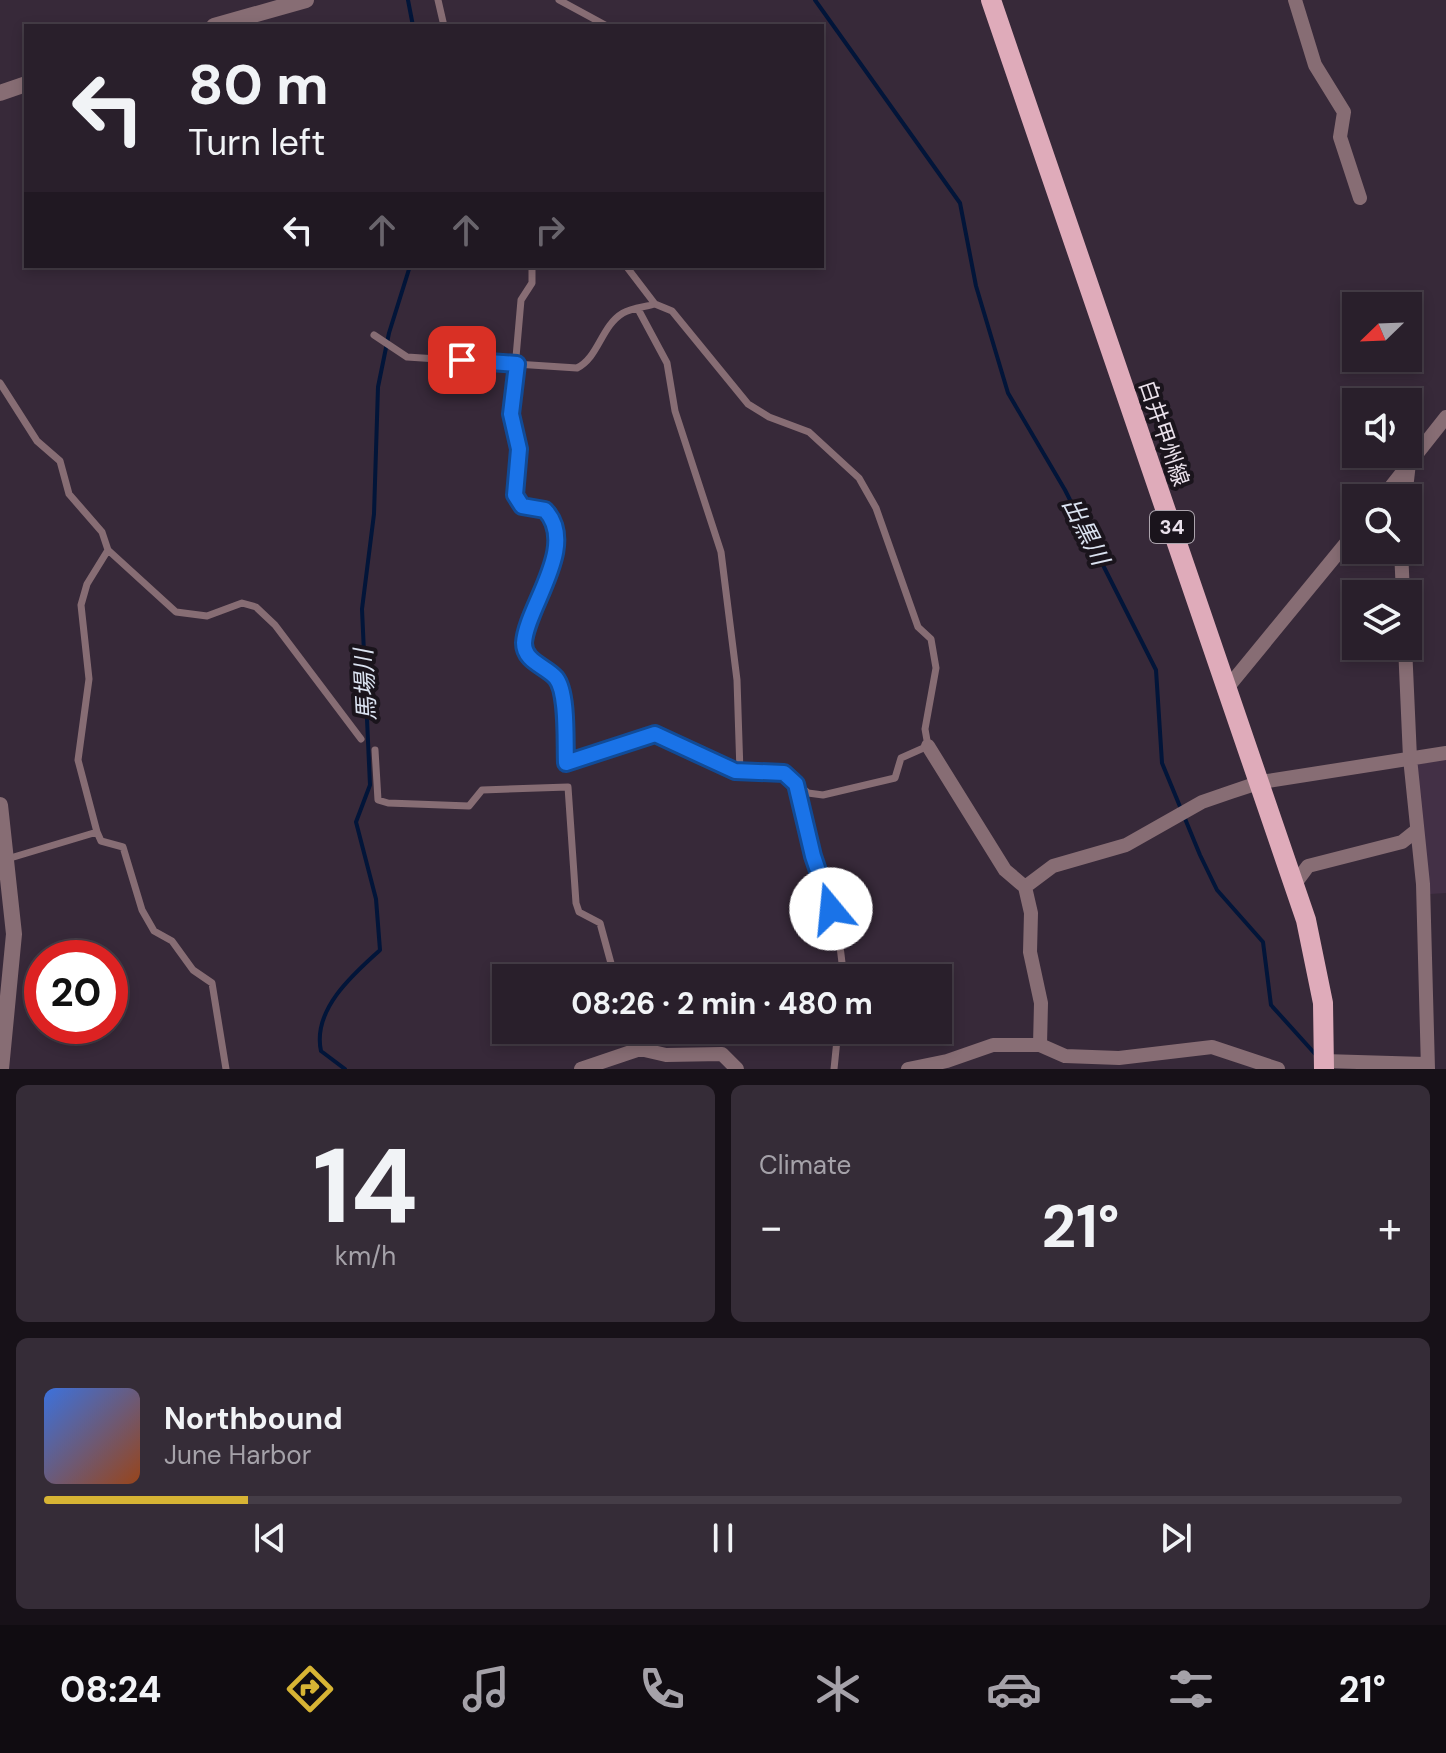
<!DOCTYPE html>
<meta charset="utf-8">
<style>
:root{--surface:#291f2b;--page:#352c37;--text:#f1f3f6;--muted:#a5a2a9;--line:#453d47;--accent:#d7b434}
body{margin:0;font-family:"DM Sans","Noto Sans JP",sans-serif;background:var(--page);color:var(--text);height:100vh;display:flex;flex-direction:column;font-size:30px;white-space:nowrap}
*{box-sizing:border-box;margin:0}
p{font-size:26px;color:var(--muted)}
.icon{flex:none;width:44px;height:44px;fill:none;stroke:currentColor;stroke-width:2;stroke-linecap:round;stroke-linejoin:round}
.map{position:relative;height:1069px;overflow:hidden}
.drawer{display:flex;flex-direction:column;gap:16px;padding:16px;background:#171118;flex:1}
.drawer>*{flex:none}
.guide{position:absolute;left:24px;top:24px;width:800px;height:244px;border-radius:0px;box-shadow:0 4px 12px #0003,0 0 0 2px var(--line);background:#291f2b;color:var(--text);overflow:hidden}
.needle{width:52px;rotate:247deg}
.controls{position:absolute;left:1342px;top:292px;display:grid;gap:16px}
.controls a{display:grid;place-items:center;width:80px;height:80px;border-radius:0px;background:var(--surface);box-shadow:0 4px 12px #0003,0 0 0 2px var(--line);font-size:40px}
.speed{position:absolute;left:24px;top:940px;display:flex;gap:16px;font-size:40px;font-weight:700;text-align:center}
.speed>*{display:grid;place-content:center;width:104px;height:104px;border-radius:50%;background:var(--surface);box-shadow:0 4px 12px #0003,0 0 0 2px var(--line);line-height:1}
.speed .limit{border:12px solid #d22;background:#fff;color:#111}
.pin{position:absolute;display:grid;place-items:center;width:68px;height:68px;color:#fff;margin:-34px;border-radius:16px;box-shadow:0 4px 12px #0006}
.me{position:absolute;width:88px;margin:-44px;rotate:343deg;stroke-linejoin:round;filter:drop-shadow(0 0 6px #0008)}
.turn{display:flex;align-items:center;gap:28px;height:168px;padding:0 32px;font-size:36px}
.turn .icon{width:104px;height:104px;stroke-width:2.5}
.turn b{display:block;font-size:56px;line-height:68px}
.lanes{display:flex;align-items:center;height:76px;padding:0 32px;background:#0003;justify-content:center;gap:40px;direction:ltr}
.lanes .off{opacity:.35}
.big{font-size:60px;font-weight:700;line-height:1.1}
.drawer .card{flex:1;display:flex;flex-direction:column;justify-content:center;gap:12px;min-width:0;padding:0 28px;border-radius:12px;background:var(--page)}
.drawer .dial{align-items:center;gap:0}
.dial b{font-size:104px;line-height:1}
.song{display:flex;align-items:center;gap:24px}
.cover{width:96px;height:96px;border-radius:12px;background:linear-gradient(135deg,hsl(220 70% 55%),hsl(20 70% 35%))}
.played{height:8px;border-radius:4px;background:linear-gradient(90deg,var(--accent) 15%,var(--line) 15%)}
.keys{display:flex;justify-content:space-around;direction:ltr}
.heat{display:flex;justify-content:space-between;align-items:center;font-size:44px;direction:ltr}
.drawer .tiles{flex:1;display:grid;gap:16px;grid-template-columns:1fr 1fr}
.card:last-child{grid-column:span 2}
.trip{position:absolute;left:492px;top:964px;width:460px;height:80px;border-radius:0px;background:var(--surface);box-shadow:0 4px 12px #0003,0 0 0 2px var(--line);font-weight:700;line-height:80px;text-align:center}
.tabs{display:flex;height:128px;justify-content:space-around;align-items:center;background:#100c11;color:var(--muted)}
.tabs .icon{width:56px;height:56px}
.tabs .selected{color:var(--accent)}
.tabs b{font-size:36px;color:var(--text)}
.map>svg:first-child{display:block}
</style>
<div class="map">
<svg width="1446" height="1069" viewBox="0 0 1446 1069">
<rect width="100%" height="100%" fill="#372939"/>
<path fill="#433046" d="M1446,759V893L1430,894L1416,763Z"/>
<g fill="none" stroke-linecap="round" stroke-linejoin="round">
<path stroke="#021539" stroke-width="4" d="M408,0L413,26
M815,0L960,203L976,286L1008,393L1065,490L1156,670L1162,763L1200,855L1217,890L1263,942L1271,1005L1317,1056
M345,1069L321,1051C312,1010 353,974 380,950L376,899L356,822L370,785L362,609L374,514L378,387L389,333L410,266"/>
<path stroke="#876d74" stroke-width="7" d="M438,0L444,26
M559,0L607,26
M532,266V283L521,300L511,414L519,449L515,495L522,506C529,507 540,507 546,511C576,533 529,615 525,641C522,663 551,666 558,682C568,705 565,738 566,763L655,734L735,771L784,773L808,793L823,795L895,778L901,758L928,746L925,729L936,668L931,639L918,627L876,508L859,478L809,432L769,417L748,404L672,311L655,304L626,266
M638,309L667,363L675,411L721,552L737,680L740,772
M374,335L407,357L577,368C599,357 601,326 623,313C632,308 645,307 655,304
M0,383L37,441L60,461L69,494L102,532L108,550L176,612L207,616L242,603L256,607L275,625L361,739
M375,750L378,800L388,803L469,806L482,790L568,787L576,903L579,912L600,923L615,978
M796,784C802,808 805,834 813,857C827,897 842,935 843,978
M97,832L78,760L89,679L81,605L87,584L108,550
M7,859L97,832L101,841L123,847L142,910L154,931L172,941L193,970L212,983L226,1069
M633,1030L640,1049
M834,1069L838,1030"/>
<path stroke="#876d74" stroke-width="14" d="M1295,0L1315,65L1344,112L1340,137L1360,198
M1382,498L1446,417
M1405,498L1409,463
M1401,550L1403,594
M1405,646L1410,758L1423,884L1428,1069
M1228,687L1356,531
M928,746L1005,870L1025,887L1031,913L1030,952L1041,1003L1040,1045
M1294,885L1308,866L1402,842L1417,830
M1025,887L1053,866L1126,845L1202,802L1231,792L1261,782L1446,753
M1324,1061L1425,1064
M581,1069L640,1049L666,1055L722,1054L737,1069
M908,1069L947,1061L993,1045H1040L1065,1056L1119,1058L1212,1047L1278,1069"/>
<path stroke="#876d74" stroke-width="16" d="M214,26L306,0
M0,93L26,84
M0,805L14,934L1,1069"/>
<path stroke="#dfabba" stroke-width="20" d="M991,0L1306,920L1323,1003L1324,1069"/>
</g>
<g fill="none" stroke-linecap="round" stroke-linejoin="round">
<defs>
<path id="route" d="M462,360L517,364L511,414L519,449L515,495L522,506L545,510C579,546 526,607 524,643C524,662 546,666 556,678C568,693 565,743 566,763L655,734L735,771L784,773L796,784L813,856L831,909"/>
</defs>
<use href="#route" stroke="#114b97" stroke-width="20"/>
<use href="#route" stroke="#1a73e8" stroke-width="14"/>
</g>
<g text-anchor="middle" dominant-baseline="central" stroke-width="8" stroke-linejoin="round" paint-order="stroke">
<rect fill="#1a141c" stroke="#aca4ad" stroke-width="2" x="1150" y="511" width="44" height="32" rx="6"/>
<g font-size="20" font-weight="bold" fill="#eae1eb">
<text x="1172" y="527">34</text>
</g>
<g font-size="22" fill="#eae1eb" stroke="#1a141c">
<text transform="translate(1164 433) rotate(71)">白井甲州線</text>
</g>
<g font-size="24" font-style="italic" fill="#dbe3f1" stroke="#1a141c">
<text transform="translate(1086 531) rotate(63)">出黒川</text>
<text transform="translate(365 685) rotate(-93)">馬場川</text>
</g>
</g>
</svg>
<div class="controls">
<a><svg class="needle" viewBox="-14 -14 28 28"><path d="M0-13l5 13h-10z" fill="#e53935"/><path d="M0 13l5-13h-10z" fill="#a5a2a9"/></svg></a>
<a><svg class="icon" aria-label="sound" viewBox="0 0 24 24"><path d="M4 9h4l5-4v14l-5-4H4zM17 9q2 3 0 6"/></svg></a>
<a><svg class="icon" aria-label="search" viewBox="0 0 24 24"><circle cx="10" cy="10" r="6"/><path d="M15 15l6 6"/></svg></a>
<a><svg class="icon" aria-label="layers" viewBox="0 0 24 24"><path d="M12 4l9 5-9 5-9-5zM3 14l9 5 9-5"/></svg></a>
</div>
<div class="speed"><div class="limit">20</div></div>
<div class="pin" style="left:462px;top:360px;background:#d93025"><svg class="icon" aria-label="arrive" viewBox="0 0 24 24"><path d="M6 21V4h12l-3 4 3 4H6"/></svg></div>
<svg class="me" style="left:831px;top:909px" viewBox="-20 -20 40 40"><circle r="19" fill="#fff"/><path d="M0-13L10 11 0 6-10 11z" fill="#1a73e8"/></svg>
<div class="trip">08:26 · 2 min · 480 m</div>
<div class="guide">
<div class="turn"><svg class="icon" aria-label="left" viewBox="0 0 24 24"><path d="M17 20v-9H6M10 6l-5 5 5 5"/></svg><div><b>80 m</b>Turn left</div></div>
<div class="lanes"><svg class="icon" aria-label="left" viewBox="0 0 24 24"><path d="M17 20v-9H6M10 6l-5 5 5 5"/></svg><svg class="icon off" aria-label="ahead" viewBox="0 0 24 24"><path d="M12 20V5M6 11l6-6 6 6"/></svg><svg class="icon off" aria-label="ahead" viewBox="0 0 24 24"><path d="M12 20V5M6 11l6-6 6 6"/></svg><svg class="icon off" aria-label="right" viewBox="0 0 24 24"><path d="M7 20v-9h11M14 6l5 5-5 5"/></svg></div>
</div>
</div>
<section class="drawer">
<div class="tiles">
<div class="card dial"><b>14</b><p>km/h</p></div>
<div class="card"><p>Climate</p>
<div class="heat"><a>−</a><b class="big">21°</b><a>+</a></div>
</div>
<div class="card">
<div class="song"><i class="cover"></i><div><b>Northbound</b><p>June Harbor</p></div></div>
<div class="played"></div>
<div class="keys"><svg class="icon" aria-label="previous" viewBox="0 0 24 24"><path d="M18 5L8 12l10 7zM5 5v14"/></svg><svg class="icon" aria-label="pause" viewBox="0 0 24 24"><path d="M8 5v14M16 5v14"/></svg><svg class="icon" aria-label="next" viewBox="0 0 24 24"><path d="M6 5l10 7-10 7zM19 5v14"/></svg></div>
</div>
</div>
</section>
<nav class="tabs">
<b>08:24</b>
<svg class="icon selected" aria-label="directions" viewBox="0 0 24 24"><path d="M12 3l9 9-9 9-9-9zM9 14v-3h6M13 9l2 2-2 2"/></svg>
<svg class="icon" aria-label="music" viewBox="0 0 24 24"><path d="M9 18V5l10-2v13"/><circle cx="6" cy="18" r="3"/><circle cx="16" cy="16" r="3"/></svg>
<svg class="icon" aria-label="phone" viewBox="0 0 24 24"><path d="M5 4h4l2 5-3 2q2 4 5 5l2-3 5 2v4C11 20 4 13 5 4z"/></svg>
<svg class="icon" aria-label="climate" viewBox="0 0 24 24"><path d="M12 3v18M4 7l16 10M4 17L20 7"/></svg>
<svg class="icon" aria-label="car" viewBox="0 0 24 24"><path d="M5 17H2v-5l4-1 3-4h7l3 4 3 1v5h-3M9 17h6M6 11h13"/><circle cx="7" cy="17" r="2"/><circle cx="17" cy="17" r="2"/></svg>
<svg class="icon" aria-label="filters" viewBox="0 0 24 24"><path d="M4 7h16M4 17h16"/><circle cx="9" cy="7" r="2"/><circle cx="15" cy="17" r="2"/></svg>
<b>21°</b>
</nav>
